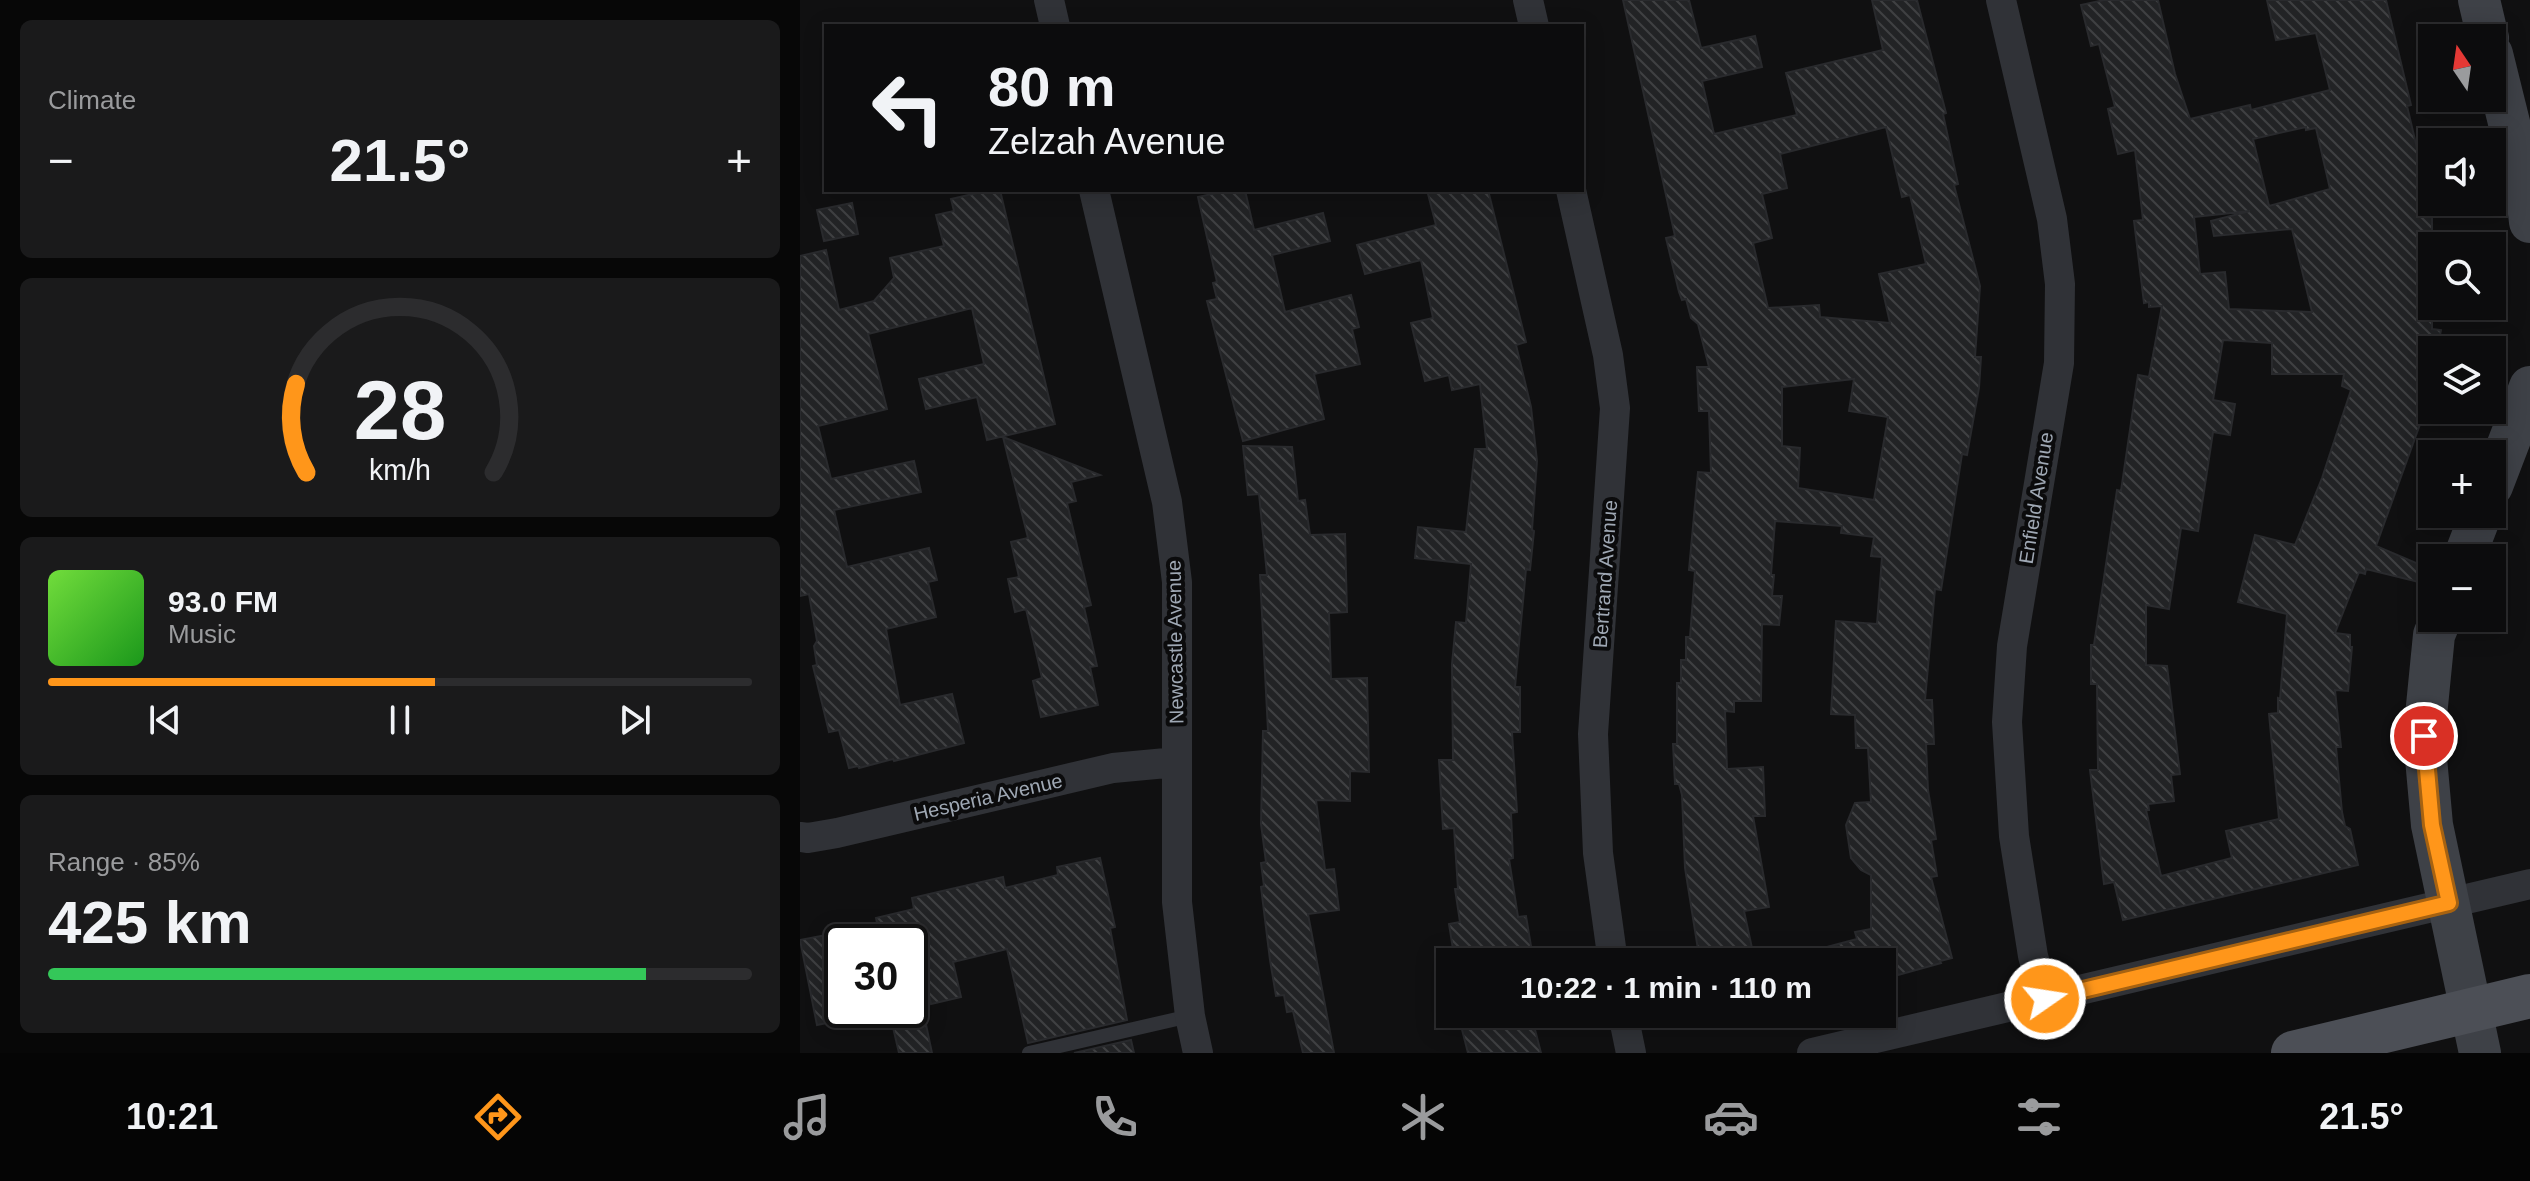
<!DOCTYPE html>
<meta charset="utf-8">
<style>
:root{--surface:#0c0c0d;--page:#1a1a1b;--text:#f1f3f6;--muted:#9a9b9d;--line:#2c2c2e;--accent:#ff961a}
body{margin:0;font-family:Helvetica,sans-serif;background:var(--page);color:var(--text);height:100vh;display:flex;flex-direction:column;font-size:30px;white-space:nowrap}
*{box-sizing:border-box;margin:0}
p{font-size:26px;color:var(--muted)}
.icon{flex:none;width:44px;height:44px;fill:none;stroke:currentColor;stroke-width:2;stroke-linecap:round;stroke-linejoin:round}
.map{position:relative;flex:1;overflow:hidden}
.panel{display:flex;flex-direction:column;gap:20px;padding:20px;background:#070707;width:800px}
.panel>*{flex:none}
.top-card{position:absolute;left:24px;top:24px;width:760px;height:168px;border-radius:0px;box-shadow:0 4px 20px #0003,0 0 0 2px var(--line);background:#0c0c0d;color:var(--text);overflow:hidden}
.needle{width:52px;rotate:347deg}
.tools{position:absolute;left:1618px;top:24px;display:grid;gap:16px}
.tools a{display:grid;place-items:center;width:88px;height:88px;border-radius:0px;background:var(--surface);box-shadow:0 4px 20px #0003,0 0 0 2px var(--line);font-size:40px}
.speed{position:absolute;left:24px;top:924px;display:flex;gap:16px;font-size:40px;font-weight:700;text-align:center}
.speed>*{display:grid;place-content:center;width:104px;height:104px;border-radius:50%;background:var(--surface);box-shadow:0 4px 20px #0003,0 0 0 2px var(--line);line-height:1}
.speed .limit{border:4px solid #111;border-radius:12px;background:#fff;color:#111}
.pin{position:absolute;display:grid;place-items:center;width:68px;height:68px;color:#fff;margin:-34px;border:4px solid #fff;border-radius:50%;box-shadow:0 2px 8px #0007}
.me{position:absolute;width:88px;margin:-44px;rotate:77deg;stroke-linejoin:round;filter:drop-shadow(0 0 6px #0008)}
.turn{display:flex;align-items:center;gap:28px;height:168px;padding:0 32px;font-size:36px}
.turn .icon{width:104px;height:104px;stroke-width:2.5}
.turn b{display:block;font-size:56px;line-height:68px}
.big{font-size:60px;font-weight:800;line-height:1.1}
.panel .tile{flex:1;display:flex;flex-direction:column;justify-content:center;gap:12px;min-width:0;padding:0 28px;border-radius:12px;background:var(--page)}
.panel .dial{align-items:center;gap:0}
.dial svg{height:208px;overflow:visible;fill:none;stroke:var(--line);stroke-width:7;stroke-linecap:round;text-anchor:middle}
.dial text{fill:var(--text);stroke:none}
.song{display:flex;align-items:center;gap:24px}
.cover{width:96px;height:96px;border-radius:12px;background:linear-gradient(135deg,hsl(100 70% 55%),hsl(120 70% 35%))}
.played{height:8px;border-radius:4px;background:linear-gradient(90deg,var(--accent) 55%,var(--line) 55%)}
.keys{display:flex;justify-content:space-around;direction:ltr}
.heat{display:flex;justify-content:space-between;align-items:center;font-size:44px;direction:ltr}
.charge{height:12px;border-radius:6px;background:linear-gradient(90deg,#34c759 85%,var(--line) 0)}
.trip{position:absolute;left:636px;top:948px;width:460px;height:80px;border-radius:0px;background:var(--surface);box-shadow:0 4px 20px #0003,0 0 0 2px var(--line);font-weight:800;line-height:80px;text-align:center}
.dock{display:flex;height:128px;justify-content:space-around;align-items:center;background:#050505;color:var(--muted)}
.dock .icon{width:56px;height:56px}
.dock .current{color:var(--accent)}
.dock b{font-size:36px;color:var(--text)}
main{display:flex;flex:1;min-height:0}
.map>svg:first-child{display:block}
</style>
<main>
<section class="panel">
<div class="tile"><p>Climate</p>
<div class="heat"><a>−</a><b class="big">21.5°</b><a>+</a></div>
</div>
<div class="tile dial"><svg viewBox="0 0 100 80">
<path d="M14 69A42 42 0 1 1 86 69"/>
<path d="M14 69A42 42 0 0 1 10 35" stroke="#ff961a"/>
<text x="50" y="56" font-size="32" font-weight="700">28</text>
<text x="50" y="72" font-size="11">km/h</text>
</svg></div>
<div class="tile">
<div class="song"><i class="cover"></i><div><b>93.0 FM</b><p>Music</p></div></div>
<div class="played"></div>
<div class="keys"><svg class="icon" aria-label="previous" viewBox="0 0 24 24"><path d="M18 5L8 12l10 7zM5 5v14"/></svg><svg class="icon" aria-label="pause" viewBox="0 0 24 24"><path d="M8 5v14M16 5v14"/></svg><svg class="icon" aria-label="next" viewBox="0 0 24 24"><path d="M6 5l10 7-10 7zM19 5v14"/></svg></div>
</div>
<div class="tile"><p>Range · 85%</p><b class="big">425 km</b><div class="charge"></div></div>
</section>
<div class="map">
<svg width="1730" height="1053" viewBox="0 0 1730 1053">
<defs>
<pattern id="building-back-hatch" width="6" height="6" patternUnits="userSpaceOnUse" patternTransform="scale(2)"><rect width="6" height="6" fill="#222325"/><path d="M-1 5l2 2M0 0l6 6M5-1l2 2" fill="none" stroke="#3f4042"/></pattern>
</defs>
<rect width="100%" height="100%" fill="#101011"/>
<path fill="url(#building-back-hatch)" stroke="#292a2d" stroke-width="2" fill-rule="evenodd" d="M823,0H889L901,48L955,36L962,67L902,81L914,134L997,115L986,73L1083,50L1072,0H1117L1146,113L1143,114L1158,184L1154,185L1180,286L1175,357H1181L1179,388L1167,455L1162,454L1141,590L1135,589L1125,700H1132L1134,744H1126L1128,790L1136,839L1131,840L1137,876L1131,877L1152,958L1140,961L1141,963L1098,975L1097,972L1082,976V962H1005L1004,953L1057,939L1055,932L1071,929V875L1061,870L1051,858L1046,825L1055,803L1071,802L1068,748H1056L1055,715L1031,714L1036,621L1077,624L1082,557L1071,556L1074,537L1041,533L1042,526L975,521L971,575H974L972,596H982L979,625L962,624L961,701H934V712L925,711L927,769L963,767L965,816H953L969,907L944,911L955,962H900L885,868L882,795L879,784H875L873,744H877V683H881V660H886V637H890L895,571L889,570L898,472L911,473L909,411H899L897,367H909L898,324L891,318L886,299L882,300L879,292L866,238L875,236ZM1086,127L1102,197L1110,195L1126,264L1079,274L1090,323L1020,317L1019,305L968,308L953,243L972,238L962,194L987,188L980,154ZM1054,379L1049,411L1088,417L1074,500L998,488L1000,448L982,446V387Z
M1304,0H1358L1375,74L1390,119L1450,105L1451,110L1530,90L1516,33L1476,40L1467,0H1586L1611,105L1607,106L1620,161L1626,160L1632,190V329L1641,330L1637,350H1632V372L1623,416L1576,546L1628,568L1623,583L1566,569L1565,574L1559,572L1535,633L1550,635V647H1552L1548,691L1535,690L1541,747H1536L1542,812L1545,826L1550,829L1558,865L1323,920L1314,882L1304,884L1290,770H1298L1297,684H1291V645H1294L1317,490L1321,491L1338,375L1349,377L1362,306L1349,307V302L1344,303L1334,221L1343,220L1335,150L1318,154L1308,109L1315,107L1299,44L1291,46L1281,5ZM1506,127V130L1516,128L1530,189L1469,206L1453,139ZM1450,211L1411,221L1414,236L1492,229L1512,312L1429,309L1425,272L1400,274L1394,217ZM1423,340L1472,343V374H1544L1542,386L1551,390L1522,478L1495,545L1455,535L1438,602L1487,614L1480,699L1478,698V713L1469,714L1479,819L1426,831L1432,858L1361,876L1346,810H1349L1348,804L1374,801L1371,775L1380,774L1367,666L1346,665V605L1369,609L1381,528L1398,531L1413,432L1430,435L1435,404L1413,400Z
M190,190H200L255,424L187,440L177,397L126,409L119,379L184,364L172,308L68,334L87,409L18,426L31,479L114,461L121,492L34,510L47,567L129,548L137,580L128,582L136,617L86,629L100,705L152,694L164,743L94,761L93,759L59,768L58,766L49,768L39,730L29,732L13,666L17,665L14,646L17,641L9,594L0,596V256L26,250L39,310L74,301L94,278L90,258L144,246L136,215L154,211L151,199Z
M430,190H445L454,230L523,213L530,241L472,255L485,312L551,295L559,327L552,329L560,364L514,374L524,419L443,441L407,301L417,299L413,283L417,282L398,197Z
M627,190H688L726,342L716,345L731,407L737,461L732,530L734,531L730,570L726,569L715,687H720V732H712L717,812L711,813L713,858L709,859L718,917L726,916L733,958L710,962H655L649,924L660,922L655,889H658L654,828L643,829L639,760H653L652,664L656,622L666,623L671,564L615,558L618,527L666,532L675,449H687L680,384L652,390L649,375L625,381L611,323L633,318L621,260L565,274L557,245L636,225Z
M52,203L58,234L24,241L17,210Z
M203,437L300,475L271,482L276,501L267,503L291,605L284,607L297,666L290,667L298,705L241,717L233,681L242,678L226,609L215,612L208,579L219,577L211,542L228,538Z
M443,446L492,447L498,501L505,500L510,535L545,534L547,612L529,613L531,679L567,678L569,772L550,771V801L516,800L525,870L534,869L539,910L508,914L534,1053H503L493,1011L487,1012L484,995L476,996L470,960L461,887L464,886L461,863L466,862L461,824L463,731H468L460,575H467L459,494L448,495Z
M300,858L315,927L310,928L327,1020L228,1043L207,949L153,962L161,997L131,1004L120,956L110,958V942H81L76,918L114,909L112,898L203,877L205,888L258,875L257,867Z
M42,932V1020L17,1025L0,940Z
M658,1014H731L741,1053H668Z
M124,1015L132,1053H99L92,1023Z
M331,1040L334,1053H274Z"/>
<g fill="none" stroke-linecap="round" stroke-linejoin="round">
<path stroke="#303237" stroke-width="14" d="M229,1053L390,1016"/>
<path stroke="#303237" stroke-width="30" d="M249,0L255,26
M728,0L734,26
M1201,0L1252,219L1260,284L1259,363L1212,646L1207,722L1214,836L1233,956L1245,999
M294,190L367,502L377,582V902L390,1016L398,1053
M771,190L808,355L815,408L793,734L798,853L813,962
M0,837L8,838L37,833L313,768L377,762
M823,1014L831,1053
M1012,1053L1730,884"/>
<path stroke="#3e4147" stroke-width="42" d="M1679,0L1688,38
M1692,54L1727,195L1730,222
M1692,486L1730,387
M1664,558L1681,514
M1641,618L1634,635L1624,736L1632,825L1680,1053"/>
<path stroke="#4c4f56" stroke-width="44" d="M1493,1053L1730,996"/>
</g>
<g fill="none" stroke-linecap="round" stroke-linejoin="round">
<defs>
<path id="route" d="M1245,999L1649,903L1632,825L1624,736"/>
</defs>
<use href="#route" stroke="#a66211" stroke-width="20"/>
<use href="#route" stroke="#ff961a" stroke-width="14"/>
</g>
<g text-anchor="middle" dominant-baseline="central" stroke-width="8" stroke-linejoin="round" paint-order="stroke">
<g font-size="20" fill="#9fa8b4" stroke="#0b0b0c">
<text transform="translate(1236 498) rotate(-81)">Enfield Avenue</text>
<text transform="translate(805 574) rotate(-86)">Bertrand Avenue</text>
<text transform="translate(375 642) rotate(-91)">Newcastle Avenue</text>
<text transform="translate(188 797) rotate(-13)">Hesperia Avenue</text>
</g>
</g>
</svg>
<div class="tools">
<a><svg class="needle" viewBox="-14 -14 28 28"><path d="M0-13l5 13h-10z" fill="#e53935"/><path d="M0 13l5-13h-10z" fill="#9a9b9d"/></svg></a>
<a><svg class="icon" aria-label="sound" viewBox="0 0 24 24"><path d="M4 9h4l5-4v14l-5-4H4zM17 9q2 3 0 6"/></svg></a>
<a><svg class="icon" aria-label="search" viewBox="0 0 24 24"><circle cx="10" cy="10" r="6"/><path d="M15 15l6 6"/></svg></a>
<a><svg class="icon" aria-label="layers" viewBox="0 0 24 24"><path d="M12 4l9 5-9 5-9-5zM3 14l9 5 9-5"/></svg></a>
<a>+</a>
<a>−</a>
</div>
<div class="speed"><div class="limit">30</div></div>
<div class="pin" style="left:1624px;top:736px;background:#d93025"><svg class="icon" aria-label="arrive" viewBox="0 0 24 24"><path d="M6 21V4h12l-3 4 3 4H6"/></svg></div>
<svg class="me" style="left:1245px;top:999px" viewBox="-20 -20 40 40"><circle r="17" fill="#ff961a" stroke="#fff" stroke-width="3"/><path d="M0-11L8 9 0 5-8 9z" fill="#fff"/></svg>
<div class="trip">10:22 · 1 min · 110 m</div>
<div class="top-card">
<div class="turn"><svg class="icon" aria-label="left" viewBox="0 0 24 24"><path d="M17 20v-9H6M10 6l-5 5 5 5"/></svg><div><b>80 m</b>Zelzah Avenue</div></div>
</div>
</div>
</main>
<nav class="dock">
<b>10:21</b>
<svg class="icon current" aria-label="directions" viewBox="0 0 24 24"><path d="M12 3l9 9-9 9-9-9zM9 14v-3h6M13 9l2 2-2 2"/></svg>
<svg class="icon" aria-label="music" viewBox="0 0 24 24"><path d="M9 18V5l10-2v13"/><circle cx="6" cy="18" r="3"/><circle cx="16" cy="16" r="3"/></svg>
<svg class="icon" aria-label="phone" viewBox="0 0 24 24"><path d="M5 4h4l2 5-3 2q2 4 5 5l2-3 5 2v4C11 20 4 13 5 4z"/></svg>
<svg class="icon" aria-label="climate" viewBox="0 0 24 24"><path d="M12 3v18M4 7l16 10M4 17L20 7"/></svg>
<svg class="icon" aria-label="car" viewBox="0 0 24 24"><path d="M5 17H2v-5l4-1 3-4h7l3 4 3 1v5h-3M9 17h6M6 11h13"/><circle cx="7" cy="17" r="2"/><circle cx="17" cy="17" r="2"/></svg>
<svg class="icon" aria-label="filters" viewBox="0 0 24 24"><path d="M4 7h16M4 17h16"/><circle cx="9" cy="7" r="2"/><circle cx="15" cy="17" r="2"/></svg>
<b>21.5°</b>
</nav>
